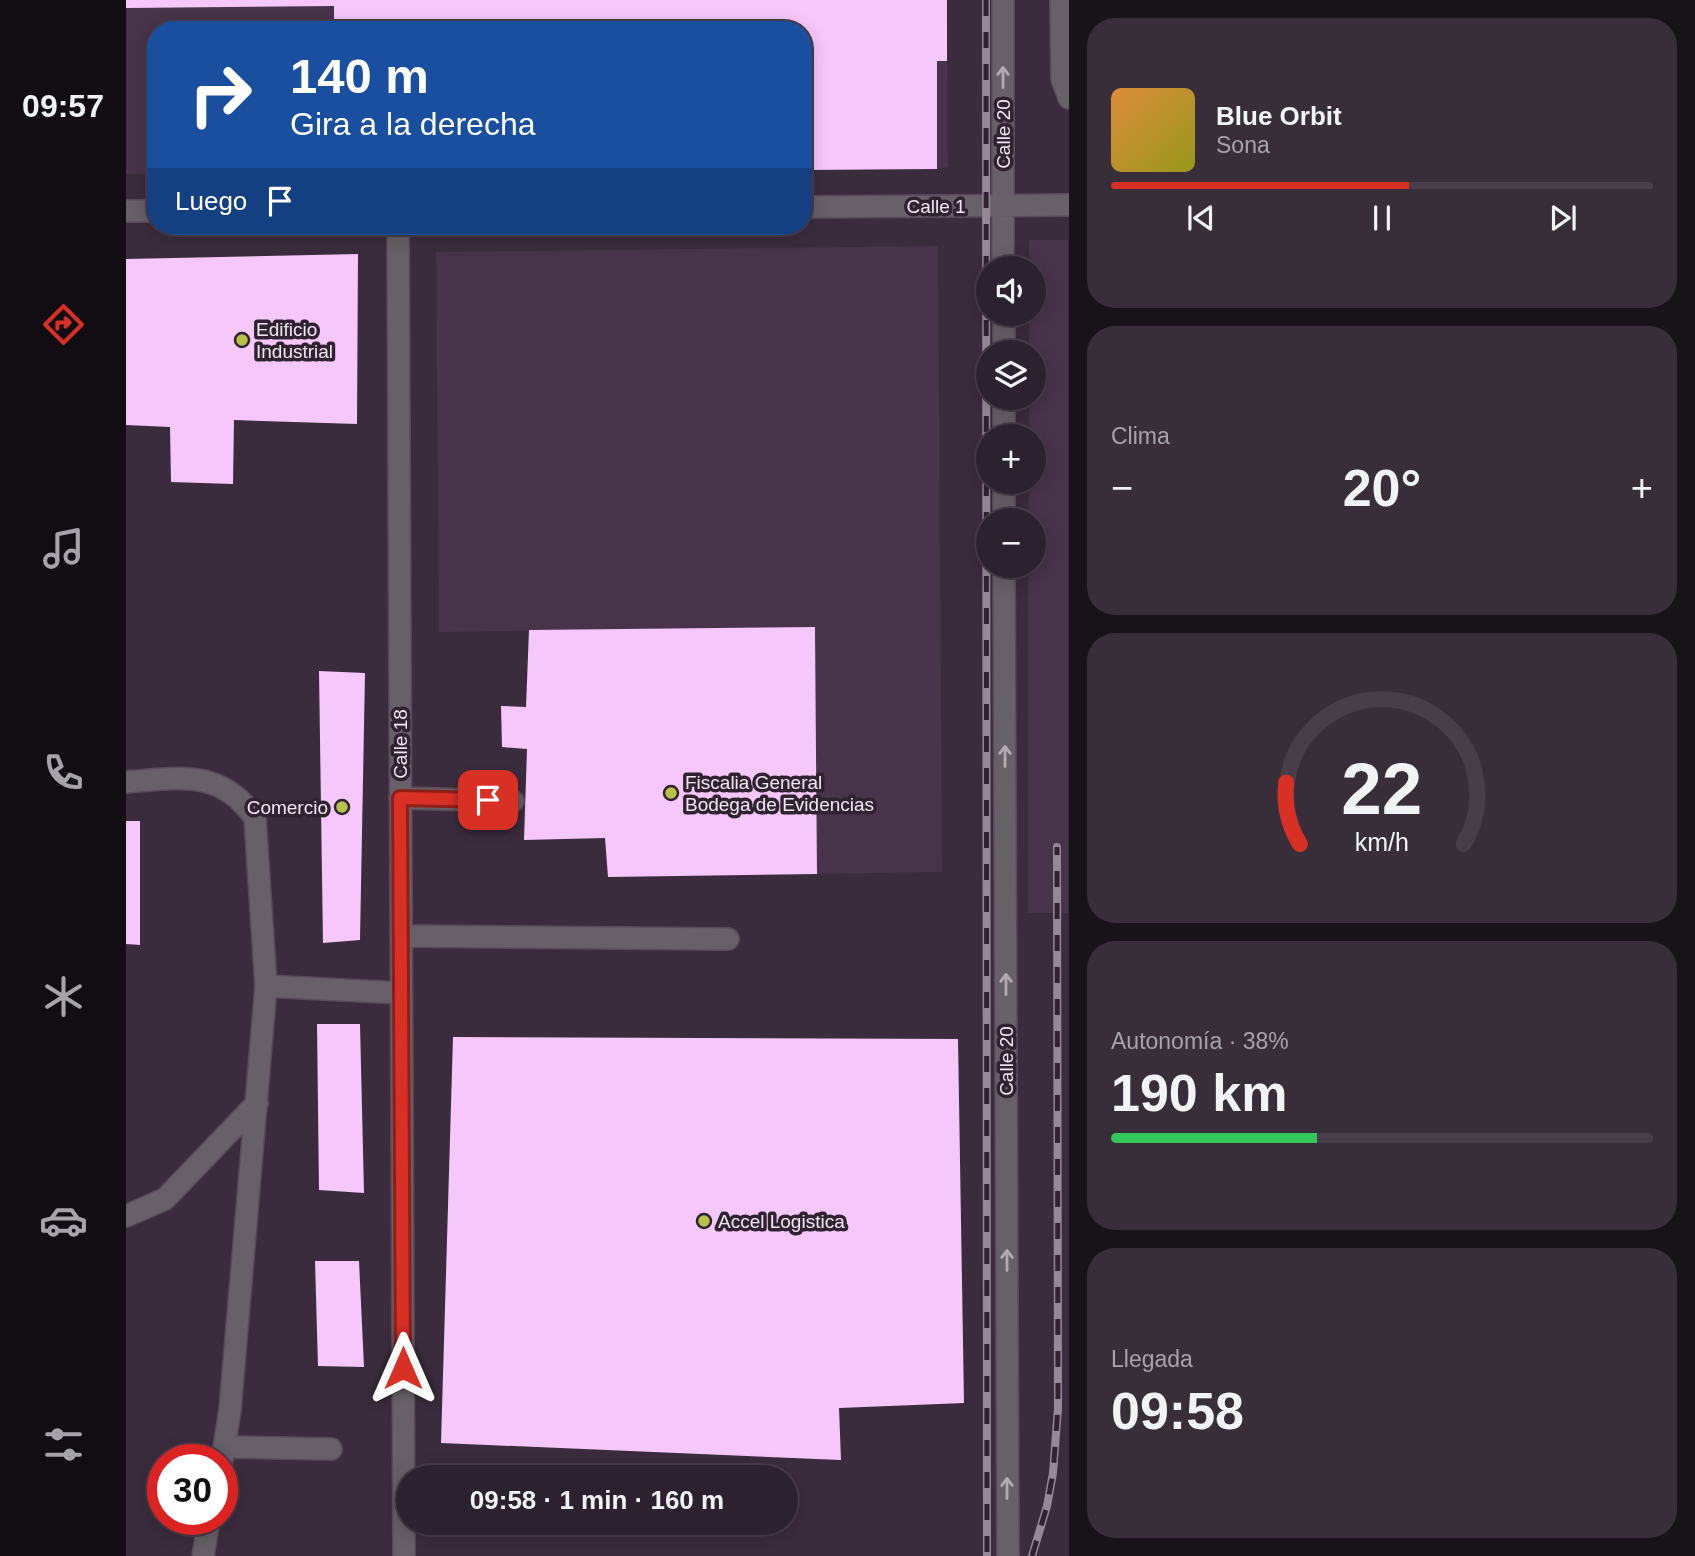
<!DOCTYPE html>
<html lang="es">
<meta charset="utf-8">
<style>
:root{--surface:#2c212e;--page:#382e3a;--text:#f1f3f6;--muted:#a6a3aa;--line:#483e4a;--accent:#d93025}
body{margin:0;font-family:Arial,sans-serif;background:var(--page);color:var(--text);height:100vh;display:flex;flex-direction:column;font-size:26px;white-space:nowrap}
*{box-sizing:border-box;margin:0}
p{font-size:23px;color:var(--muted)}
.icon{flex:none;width:38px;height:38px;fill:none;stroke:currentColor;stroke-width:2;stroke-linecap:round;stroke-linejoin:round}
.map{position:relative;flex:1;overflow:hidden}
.side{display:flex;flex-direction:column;gap:18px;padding:18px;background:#181219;width:626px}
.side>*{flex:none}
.hud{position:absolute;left:21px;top:21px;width:665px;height:214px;border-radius:28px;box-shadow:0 4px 18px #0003,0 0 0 2px var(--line);background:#1a4fa0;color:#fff;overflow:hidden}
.fabs{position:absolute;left:850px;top:256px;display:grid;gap:14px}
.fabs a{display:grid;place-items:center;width:70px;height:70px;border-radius:50%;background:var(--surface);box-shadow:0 4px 18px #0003,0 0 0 2px var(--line);font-size:35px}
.speed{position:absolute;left:21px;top:1444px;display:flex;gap:14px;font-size:35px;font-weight:700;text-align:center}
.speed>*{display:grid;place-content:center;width:91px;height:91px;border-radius:50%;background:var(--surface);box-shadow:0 4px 18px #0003,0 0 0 2px var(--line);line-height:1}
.speed .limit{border:10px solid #d22;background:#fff;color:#111}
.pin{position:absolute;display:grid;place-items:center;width:60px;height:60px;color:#fff;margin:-30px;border-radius:14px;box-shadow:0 4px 10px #0006}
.me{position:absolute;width:77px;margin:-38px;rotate:0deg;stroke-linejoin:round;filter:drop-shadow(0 0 5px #0008)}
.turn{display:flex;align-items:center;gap:24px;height:147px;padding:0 28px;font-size:32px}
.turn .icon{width:91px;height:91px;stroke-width:2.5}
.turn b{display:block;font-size:49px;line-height:60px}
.then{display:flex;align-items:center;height:66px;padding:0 28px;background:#0003;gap:14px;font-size:26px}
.big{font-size:52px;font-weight:700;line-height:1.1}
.side .widget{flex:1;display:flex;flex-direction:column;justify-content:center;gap:10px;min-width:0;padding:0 24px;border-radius:28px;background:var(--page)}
.side .dial{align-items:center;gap:0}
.dial svg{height:182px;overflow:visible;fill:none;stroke:var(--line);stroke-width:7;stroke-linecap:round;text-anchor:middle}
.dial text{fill:var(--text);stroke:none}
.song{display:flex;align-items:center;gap:21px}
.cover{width:84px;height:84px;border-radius:10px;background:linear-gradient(135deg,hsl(30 70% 55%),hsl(60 70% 35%))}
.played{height:7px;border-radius:4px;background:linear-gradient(90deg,var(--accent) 55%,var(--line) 55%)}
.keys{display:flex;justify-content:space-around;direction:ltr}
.heat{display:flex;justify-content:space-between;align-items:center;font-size:38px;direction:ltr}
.charge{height:10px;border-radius:5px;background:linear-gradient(90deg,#34c759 38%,var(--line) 0)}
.trip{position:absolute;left:270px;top:1465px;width:402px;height:70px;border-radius:35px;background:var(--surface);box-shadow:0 4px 18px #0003,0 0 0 2px var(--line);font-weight:700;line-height:70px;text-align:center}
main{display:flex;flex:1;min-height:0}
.dock{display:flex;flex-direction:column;width:126px;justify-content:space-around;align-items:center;background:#120d12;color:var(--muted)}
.dock .icon{width:49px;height:49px}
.dock .selected{color:var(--accent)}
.dock b{font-size:32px;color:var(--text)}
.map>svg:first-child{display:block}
</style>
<main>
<nav class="dock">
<b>09:57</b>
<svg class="icon selected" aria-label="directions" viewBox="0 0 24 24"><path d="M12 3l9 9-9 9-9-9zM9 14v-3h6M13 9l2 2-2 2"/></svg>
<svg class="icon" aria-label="music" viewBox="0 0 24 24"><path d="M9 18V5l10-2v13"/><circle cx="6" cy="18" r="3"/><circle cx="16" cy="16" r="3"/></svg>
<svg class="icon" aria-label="phone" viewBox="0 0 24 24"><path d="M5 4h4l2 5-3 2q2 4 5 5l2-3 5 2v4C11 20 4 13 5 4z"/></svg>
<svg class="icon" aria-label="climate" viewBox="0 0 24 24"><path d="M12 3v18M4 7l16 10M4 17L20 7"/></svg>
<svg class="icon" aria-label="car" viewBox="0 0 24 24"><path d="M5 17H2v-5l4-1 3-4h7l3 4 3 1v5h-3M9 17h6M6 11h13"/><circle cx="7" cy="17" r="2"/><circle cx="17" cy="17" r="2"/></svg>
<svg class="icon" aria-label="filters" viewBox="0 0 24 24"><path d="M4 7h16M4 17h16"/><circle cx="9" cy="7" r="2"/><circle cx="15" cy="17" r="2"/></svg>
</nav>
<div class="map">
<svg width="943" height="1556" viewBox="0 0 943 1556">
<rect width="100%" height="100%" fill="#3b2c3d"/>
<path fill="#47334a" d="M0,0H821L822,167L811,169L677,170V30H30V174H0Z
M903,240H942V913H902V565H908V520H902L903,481H908V436H903V397H908V352H903V313H908V268H903Z
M812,246L816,872L691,874L689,627L313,632L310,252Z"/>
<path fill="#f5c7fa" d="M0,0H821V61H811V169L677,170V30H208V6L0,8Z
M232,254L231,424L108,420L107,484L45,482L44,427L0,425V259Z
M689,627L691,874L482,877L479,838L398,840L401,749L376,747L375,706L400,707L403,630Z
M193,671L239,673L234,940L197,943Z
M0,821H14V945L0,944Z
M191,1024H234L238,1193L193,1190Z
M327,1037L832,1039L838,1403L713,1408L715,1460L315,1443Z
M189,1261H233L238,1367L192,1366Z"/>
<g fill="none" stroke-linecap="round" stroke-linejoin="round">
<defs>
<path id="minor" d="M935,0L936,79L943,98
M677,207L943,205
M0,211H30
M272,226L278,1556
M877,268V0
M878,313V352
M878,397V436
M878,481V520
M878,565L882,1556
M0,782C53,778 94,768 129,818L140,986L104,1410L96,1460
M274,798L387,801
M275,936L602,939
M140,986L275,993
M0,1216L39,1199L131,1103
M99,1447L205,1449
M77,1556L83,1519"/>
</defs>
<use href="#minor" stroke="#584a5a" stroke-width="24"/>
<use href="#minor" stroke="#686068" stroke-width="21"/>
<defs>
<path id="rail" d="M860,0L861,1556
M906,1556L921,1506L927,1473L932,1408L931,847"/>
</defs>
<use href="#rail" stroke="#968997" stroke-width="8"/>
<use href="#rail" stroke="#312232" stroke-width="5" stroke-dasharray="16" stroke-linecap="butt"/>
</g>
<defs><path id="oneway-shaft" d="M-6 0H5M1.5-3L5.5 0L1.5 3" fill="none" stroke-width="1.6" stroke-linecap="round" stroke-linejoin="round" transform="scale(1.75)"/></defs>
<g stroke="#b3aab4">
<use href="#oneway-shaft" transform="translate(877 77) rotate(-90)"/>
<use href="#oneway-shaft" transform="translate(879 756) rotate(-90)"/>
<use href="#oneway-shaft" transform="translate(880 984) rotate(-90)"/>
<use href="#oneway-shaft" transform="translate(881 1260) rotate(-90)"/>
<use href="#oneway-shaft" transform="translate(881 1488) rotate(-90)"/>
</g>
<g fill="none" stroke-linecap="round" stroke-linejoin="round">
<defs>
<path id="route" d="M277,1368L274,798L362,800"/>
</defs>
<use href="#route" stroke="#8d1f18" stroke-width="18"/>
<use href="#route" stroke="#d93025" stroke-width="12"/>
</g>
<g fill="#b8c147" stroke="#312232" stroke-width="2.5">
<circle cx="116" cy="340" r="7"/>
<circle cx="545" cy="793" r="7"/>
<circle cx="216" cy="807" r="7"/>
<circle cx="578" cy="1221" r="7"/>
</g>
<g text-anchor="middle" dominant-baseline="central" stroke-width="7" stroke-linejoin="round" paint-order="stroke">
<g font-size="19" fill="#f1e7f2" stroke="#312232">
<text transform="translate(877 134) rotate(-90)">Calle 20</text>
<text x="810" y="206">Calle 1</text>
<text transform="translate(274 744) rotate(-90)">Calle 18</text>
<text transform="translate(880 1061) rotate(-90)">Calle 20</text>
</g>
<g font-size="19" fill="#f1e7f2" stroke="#312232" text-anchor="start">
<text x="130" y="329">Edificio<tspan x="130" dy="22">Industrial</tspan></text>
<text x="559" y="782">Fiscalia General<tspan x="559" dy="22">Bodega de Evidencias</tspan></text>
<text x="202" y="807" text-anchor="end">Comercio</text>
<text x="592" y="1221">Accel Logistica</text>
</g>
</g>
</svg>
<div class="fabs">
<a><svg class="icon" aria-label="sound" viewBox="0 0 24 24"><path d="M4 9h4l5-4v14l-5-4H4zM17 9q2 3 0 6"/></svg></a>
<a><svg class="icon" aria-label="layers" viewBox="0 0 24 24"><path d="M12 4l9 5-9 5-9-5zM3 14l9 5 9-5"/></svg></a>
<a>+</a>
<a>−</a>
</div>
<div class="speed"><div class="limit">30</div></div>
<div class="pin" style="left:362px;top:800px;background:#d93025"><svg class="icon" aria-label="arrive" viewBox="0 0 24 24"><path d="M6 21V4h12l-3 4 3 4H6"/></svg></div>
<svg class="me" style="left:277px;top:1368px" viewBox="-20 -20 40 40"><path d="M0-17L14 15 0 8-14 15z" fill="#d93025" stroke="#fff" stroke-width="4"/></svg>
<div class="trip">09:58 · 1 min · 160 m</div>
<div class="hud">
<div class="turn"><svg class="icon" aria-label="right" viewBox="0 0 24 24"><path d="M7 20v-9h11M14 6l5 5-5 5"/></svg><div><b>140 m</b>Gira a la derecha</div></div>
<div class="then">Luego<svg class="icon" aria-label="arrive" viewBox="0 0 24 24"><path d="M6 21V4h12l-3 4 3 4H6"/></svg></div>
</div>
</div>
<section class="side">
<div class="widget">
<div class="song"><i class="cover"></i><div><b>Blue Orbit</b><p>Sona</p></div></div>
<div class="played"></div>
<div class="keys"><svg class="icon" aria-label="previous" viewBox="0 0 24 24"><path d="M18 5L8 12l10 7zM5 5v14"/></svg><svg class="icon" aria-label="pause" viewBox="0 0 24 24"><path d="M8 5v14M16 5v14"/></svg><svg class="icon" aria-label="next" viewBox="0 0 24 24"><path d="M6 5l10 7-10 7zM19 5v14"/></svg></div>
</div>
<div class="widget"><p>Clima</p>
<div class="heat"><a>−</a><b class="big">20°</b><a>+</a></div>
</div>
<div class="widget dial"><svg viewBox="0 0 100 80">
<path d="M14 69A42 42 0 1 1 86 69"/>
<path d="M14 69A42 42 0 0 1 8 42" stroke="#d93025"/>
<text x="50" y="56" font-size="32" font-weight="700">22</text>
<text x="50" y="72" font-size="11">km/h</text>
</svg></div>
<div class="widget"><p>Autonomía · 38%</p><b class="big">190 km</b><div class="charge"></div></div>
<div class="widget"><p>Llegada</p><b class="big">09:58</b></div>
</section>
</main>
